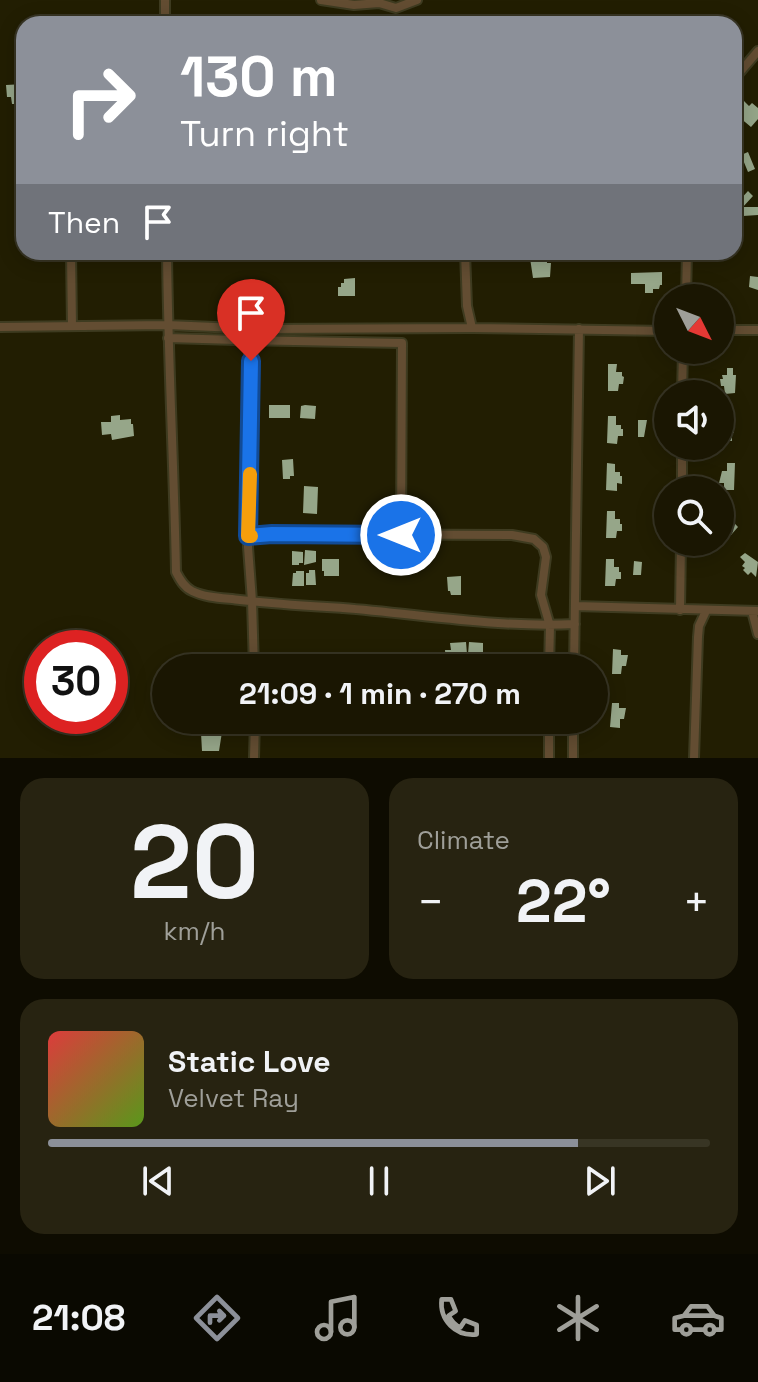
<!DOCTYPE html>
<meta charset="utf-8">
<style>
:root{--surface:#1a1602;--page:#272311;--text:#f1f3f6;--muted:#9f9f99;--line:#383524;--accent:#8c9099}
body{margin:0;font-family:"Space Grotesk",sans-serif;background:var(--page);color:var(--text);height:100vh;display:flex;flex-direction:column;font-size:30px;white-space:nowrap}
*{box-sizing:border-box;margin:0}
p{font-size:26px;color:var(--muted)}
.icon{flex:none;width:44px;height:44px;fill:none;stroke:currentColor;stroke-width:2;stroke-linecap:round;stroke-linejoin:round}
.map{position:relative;height:758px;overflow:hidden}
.details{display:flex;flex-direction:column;gap:20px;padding:20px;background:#0e0c01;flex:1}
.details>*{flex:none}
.guide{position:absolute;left:16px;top:16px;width:726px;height:244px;border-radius:24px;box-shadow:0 4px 20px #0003,0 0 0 2px var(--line);background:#8c9099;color:#fff;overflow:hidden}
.needle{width:52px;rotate:132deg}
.fabs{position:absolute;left:654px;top:284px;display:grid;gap:16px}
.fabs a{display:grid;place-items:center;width:80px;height:80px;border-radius:50%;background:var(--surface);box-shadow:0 4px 20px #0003,0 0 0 2px var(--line);font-size:40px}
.speed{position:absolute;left:24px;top:630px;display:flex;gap:16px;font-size:40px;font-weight:700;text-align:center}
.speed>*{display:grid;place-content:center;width:104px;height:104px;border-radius:50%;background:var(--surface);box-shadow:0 4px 20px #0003,0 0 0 2px var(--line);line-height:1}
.speed .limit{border:12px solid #d22;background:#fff;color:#111}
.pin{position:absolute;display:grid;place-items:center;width:68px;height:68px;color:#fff;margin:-82px -34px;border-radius:50% 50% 50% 0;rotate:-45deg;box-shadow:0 0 8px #0007}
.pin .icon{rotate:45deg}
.me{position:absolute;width:88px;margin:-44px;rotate:270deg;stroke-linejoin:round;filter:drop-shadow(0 0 6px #0008)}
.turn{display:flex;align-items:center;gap:28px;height:168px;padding:0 32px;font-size:36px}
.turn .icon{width:104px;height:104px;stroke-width:2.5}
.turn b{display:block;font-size:56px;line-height:68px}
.then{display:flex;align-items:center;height:76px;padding:0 32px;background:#0003;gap:16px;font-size:30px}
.big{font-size:60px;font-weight:600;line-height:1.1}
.details .widget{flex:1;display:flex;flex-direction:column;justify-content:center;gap:12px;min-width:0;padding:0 28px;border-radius:24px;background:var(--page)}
.details .dial{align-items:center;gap:0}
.dial b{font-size:104px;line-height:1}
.song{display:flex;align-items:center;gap:24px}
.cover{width:96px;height:96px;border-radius:12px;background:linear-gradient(135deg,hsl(0 70% 55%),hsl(90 70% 35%))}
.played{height:8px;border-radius:4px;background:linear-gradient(90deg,var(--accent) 80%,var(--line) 80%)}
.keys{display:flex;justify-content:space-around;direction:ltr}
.heat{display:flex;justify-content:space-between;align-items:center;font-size:44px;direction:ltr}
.details .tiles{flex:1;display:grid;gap:20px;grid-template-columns:1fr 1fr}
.widget:last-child{grid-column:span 2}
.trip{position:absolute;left:152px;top:654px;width:456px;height:80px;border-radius:40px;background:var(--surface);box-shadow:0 4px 20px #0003,0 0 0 2px var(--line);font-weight:600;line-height:80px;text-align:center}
.tabs{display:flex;height:128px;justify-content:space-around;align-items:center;background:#0a0901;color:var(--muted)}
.tabs .icon{width:56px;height:56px}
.tabs .selected{color:var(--accent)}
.tabs b{font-size:36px;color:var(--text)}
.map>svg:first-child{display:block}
</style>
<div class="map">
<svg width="758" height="758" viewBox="0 0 758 758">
<rect width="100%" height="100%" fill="#221e02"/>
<path fill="#96a689" d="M24,84V104H12L11,97H7L6,85Z
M744,101L749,106L752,103L758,108V119L751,127L739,117L742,114L736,110Z
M748,152L755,169L748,172L741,155Z
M748,191L753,196L742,208L737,203Z
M743,207H758V215L743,216Z
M547,255V263H551L550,277L533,278L530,258Z
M662,272V285H660L659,289H653V293H645V284H631V273Z
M750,276L758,277V290L749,287Z
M355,278V296H338V287H341V283H344V279Z
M608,364H617L616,372H622V376L624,377L623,384H619L618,391H608Z
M727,368H733V375H736L735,393L725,394L724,386H721L720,379H723L722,375H727Z
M269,405H290V418H269Z
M305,405L316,406L315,419L300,418L301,406Z
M120,415V420L131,419V424H133L134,436L112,440L111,434L102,435L101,422H111V416Z
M732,415L734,433H732V441H726L725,434H721L720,431L722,416Z
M608,416H616V425H621V429H623V436H618L617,444L607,443Z
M638,420H647L644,437H638Z
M293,459L294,476H290V479H283L282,460Z
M607,463L615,464V472H620V476H622V484L617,483V491L606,490Z
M727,463H735L734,490H724V483H719L722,471H727Z
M304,486L318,487L317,514L303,513Z
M720,508L738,527L731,535L726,529L722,533L720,531Z
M607,511H615V519H620V524H622V531H617L616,538H606Z
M305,550L316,551V562L304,565Z
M292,551L303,552V563H299V565H292Z
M745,553L758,562L756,577L751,572L748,575L743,570L745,568L742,566L745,562L740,557Z
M322,559H339V576H324V571H322Z
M606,559H614V567H619V572H621V579H616L615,586H605Z
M634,561L642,562L641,575H633Z
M309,570H315L316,585H306V573H309Z
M296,571H304V586H292L293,573H296Z
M461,576V595H451L450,591H448L447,577Z
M466,642L467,654H456V658L468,657V668H450V662L446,663L445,650H451L450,643Z
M469,642L483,643V654H468Z
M613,649L621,650V655H628L626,666H622L621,674H612Z
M469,659H483V668H469Z
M612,703H619V708H626L624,719H620V728L610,727Z
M222,732L219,751H202L201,733Z"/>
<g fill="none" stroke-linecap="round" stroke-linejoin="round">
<defs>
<path id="minor" d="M165,0V24
M321,0L354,5L379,3L396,8L417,0
M734,79L758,51
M71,252L72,326
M167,252C168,359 174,466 176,572C180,580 184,587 192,591C206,598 224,598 240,600C274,604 309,606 343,608C420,614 497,628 575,624
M465,252L467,306L472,328
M686,298L687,252
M0,327L167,325L263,329L472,328L668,331
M720,330H758
M168,338L237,340L248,347L251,361L252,399L248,547L252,601L254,668
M238,340L402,343L401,535
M682,394L683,350
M682,490V446
M248,536L272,534L512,535L534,539L543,547L546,557L541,595L550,626L549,668
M575,606L758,611
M680,610L681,542
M752,611L758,634
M574,668L579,329
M254,758L255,720
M549,758V720
M573,758V720
M694,758L698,637L699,626L706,611"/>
</defs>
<use href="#minor" stroke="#3e3b20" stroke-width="12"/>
<use href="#minor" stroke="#634d32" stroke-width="8"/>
</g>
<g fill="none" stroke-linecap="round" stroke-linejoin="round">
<defs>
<path id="route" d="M251,361L248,536L272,534L401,535"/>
</defs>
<use href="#route" stroke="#114b97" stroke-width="20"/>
<use href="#route" stroke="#1a73e8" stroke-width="14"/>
<path stroke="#f59e0b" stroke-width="14" d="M250,474L248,536H251"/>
</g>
</svg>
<div class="fabs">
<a><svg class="needle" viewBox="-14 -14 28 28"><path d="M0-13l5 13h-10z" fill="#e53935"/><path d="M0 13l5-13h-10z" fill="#9f9f99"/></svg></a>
<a><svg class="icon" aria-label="sound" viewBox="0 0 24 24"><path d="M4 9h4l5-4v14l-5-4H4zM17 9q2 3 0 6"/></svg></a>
<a><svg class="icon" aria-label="search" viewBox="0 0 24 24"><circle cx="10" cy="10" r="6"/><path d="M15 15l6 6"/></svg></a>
</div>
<div class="speed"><div class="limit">30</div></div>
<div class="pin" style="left:251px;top:361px;background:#d93025"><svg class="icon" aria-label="arrive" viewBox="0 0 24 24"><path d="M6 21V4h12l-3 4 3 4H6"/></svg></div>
<svg class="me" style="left:401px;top:535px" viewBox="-20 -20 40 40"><circle r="17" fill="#1a73e8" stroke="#fff" stroke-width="3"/><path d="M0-11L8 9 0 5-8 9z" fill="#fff"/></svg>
<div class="trip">21:09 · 1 min · 270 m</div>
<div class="guide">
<div class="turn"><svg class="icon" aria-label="right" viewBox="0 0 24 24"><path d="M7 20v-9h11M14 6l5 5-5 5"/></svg><div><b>130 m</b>Turn right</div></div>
<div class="then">Then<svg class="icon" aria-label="arrive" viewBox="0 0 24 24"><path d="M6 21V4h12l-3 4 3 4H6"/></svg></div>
</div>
</div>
<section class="details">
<div class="tiles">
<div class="widget dial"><b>20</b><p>km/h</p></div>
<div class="widget"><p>Climate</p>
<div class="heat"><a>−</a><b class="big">22°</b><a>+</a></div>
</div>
<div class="widget">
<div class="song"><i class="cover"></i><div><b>Static Love</b><p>Velvet Ray</p></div></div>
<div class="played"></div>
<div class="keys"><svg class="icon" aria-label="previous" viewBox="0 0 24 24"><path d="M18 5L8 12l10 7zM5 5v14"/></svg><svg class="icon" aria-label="pause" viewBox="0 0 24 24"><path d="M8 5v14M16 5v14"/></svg><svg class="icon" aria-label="next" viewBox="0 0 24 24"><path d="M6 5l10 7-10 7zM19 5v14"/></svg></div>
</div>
</div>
</section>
<nav class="tabs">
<b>21:08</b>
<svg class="icon selected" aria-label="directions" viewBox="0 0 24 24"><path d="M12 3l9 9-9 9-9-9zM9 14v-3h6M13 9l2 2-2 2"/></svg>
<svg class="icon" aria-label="music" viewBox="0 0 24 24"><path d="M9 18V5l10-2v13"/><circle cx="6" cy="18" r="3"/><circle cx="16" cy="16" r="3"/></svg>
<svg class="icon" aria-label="phone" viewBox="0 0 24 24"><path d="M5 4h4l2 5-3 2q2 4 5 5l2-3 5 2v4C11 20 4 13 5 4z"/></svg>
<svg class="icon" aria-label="climate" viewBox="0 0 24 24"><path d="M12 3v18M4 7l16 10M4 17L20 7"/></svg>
<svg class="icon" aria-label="car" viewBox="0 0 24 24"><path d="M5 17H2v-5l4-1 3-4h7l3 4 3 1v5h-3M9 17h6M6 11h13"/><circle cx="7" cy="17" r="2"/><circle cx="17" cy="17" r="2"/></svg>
</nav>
